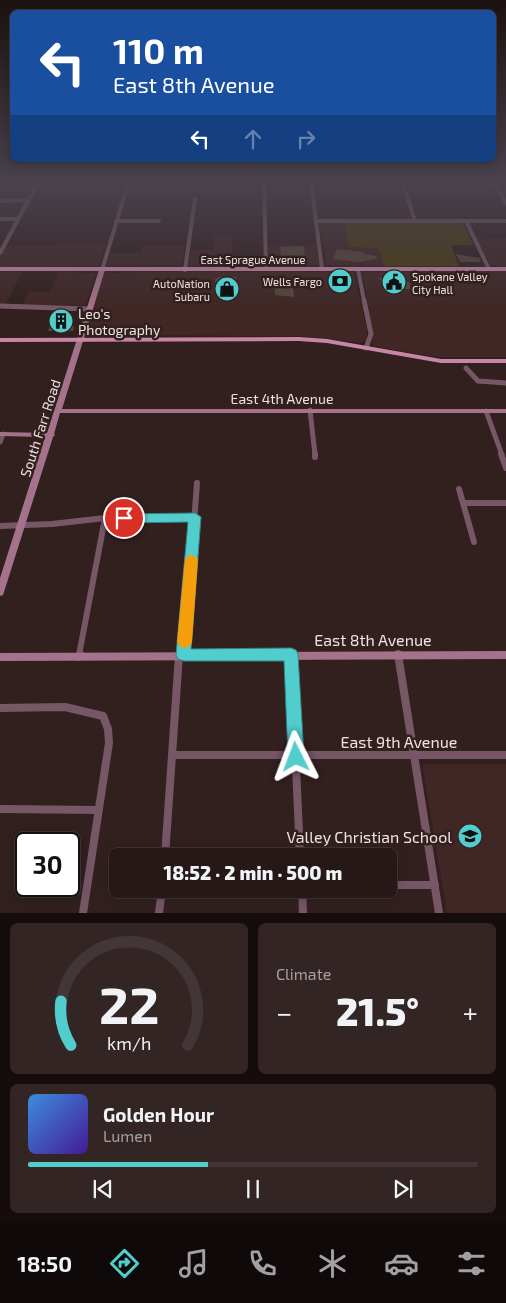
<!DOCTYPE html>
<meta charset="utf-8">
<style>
:root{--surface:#261817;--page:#322524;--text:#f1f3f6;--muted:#a4a0a1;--line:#423736;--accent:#52cdce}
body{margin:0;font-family:"Exo 2",sans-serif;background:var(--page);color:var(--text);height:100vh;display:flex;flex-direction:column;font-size:19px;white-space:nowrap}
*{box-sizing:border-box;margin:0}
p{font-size:16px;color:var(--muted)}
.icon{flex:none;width:28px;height:28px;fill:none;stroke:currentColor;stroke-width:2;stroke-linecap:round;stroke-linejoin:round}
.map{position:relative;height:913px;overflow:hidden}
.sheet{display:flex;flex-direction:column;gap:10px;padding:10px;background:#150d0d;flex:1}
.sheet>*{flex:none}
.top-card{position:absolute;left:10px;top:10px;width:486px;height:152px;border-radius:8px;box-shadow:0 2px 12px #0003,0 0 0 1px var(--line);background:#1a4fa0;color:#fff;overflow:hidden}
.speed{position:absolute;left:15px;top:832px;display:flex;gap:10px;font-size:25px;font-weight:700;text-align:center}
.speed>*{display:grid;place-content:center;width:65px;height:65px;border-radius:50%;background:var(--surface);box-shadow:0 2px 12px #0003,0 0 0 1px var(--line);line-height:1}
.speed .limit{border:2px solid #111;border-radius:8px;background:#fff;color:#111}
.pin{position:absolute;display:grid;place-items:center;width:42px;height:42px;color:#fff;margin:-21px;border:2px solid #fff;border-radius:50%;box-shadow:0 1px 5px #0007}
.me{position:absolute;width:55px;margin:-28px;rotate:357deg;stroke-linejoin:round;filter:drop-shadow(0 0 4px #0008)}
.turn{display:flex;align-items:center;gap:18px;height:105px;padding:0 20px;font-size:22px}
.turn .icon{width:65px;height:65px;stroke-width:2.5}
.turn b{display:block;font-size:35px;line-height:42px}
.lanes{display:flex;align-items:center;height:48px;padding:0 20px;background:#0003;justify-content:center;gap:25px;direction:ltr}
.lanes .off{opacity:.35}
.big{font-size:38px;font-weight:800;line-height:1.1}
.sheet .widget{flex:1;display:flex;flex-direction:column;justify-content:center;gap:8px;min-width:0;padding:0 18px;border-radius:8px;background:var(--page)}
.sheet .dial{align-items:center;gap:0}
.dial svg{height:130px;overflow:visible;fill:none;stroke:var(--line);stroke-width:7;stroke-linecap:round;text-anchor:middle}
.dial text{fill:var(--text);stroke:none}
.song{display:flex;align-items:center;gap:15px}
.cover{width:60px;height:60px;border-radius:8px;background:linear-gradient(135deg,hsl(210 70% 55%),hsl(260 70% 35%))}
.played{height:5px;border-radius:2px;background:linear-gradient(90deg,var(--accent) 40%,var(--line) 40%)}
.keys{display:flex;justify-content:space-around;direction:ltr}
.heat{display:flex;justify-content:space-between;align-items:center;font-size:28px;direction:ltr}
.sheet .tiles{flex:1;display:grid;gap:10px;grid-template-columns:1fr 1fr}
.widget:last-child{grid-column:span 2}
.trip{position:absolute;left:109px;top:848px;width:288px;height:50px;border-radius:8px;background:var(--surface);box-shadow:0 2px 12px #0003,0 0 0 1px var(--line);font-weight:800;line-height:50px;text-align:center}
.dock{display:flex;height:80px;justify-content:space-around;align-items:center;background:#0f0a09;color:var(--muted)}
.dock .icon{width:35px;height:35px}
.dock .selected{color:var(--accent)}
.dock b{font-size:22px;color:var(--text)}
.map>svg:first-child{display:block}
</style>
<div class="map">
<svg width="506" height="913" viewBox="0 0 506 913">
<rect width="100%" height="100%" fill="#32201f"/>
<path fill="#402726" d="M323,223H344L349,247L378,248L384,266L326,265L320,225Z
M214,236L232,237L233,255H262V265L189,266L191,250H213Z
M506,238V266L490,265L477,239Z
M55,244H106L99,265L96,266L0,267V256L5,246H54Z
M268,245H316L319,265L270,266Z
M143,246H185L182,265L106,266L110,253H141Z
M506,271V357H437L377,347L372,344L373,332L362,272Z
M0,272H22L6,304H0Z
M58,272L96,273L86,305H23L28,292H50Z
M164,272H354L367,332L366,340L359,343L302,336L85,335L104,273Z
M427,764H506V913H447L423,769V765Z"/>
<path fill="#483b10" d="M344,223H460L464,226L473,245H451L459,266H384L378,248L349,247Z"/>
<path fill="#56473b" d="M304,246L305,261H295V257H281L280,247Z
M337,249L363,252V254L377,256L376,259L359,262L333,259Z
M456,254L479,258L481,262H460Z
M398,275L405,282H409L411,289H386L384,283L378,278Z
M219,277H236L235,294H218V283H215V279Z
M293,278L296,279L297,285H293L294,297L275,295L274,279Z
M54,316L72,317L69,326H74L73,331H48Z"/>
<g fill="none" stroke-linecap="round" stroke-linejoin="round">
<path stroke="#775766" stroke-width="4" d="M264,181L266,269
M311,181L322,269
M402,181L415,221
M493,181L506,203
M0,182H215
M264,182L506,181
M0,201L28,200
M0,219H18
M116,221H159
M317,221H506
M466,221L489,269
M0,253L39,181
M358,269L364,301
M102,270L129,181
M185,270L195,199"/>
<path stroke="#775766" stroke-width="5" d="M364,300L371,334L366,348
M0,306L89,309
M466,368L478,381L506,383
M310,410L315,455
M486,411L502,455
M0,442L3,434"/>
<path stroke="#775766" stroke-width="6" d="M315,454V457
M501,454L506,468
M459,489L474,542
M463,503H506
M0,526L52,524L105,518L195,517
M79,655L105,518
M184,655L197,483"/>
<path stroke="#775766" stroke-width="8" d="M291,654L300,856
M398,654L439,913
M79,657L80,654
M0,708L65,707L103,716L108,729L109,743L83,913
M173,755H506
M0,809L99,810
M165,856L179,655
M388,885H435
M302,889L303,913
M159,913L162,889"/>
<path fill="#a4728b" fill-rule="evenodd" d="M102,268L105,270L62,409H506V413H60L54,434L55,435L53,437L4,592L3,595L0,596V578L45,437L0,436V432L47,433L99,270Z
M506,651V659L0,661V653Z"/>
<path fill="#c886a7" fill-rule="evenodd" d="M0,267H506V271H0Z
M299,337L327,339L441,359H506V363H441L327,343L299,341L0,342V338Z"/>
</g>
<linearGradient id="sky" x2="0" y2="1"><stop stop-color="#1c1211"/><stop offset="0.59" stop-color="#49424d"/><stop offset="1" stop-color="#49424d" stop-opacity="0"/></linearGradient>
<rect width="506" height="309" fill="url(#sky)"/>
<path fill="#52cdce" stroke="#358586" d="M195,513L201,517L191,649L291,648L296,650L298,654L304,757L302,762L296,765L290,762L288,757L284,661H184L178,659L176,655L188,522L124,523L118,518L124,514Z"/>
<path fill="#f59e0b" d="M191,554L198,559L192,642L190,646L185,648L179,646L177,642L185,559Z"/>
<defs>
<symbol id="bank-disc" viewBox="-11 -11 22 22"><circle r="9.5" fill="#52cdce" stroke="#32201f"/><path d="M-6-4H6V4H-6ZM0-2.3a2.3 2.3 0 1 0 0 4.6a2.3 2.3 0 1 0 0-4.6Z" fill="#111"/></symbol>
<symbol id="civic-disc" viewBox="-11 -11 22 22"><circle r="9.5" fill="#52cdce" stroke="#32201f"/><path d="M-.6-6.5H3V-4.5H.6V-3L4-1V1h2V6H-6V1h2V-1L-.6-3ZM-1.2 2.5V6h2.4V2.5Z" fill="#111"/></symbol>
<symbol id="shop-disc" viewBox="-11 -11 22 22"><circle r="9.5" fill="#52cdce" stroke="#32201f"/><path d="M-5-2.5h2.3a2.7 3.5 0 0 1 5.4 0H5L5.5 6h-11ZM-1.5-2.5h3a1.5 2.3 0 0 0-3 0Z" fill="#111"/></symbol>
<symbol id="building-disc" viewBox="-11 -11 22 22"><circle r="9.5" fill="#52cdce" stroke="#32201f"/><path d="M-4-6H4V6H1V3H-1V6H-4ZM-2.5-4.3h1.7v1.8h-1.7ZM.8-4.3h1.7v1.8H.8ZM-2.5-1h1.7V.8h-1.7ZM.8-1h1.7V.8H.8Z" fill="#111"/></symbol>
<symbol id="school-disc" viewBox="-11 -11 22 22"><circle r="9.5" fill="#52cdce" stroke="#32201f"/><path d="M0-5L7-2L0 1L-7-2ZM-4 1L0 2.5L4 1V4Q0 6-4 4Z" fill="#111"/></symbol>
</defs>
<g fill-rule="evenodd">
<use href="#bank-disc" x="326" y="267" width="28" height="28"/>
<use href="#civic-disc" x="380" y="268" width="28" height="28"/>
<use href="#shop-disc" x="213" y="275" width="28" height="28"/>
<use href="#building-disc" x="47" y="307" width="28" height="28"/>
<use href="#school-disc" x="456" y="822" width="28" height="28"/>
</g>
<g text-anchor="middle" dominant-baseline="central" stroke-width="5" stroke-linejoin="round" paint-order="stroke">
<g font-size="11" fill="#efe2e1" stroke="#32201f">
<text x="253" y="259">East Sprague Avenue</text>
</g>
<g font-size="11" fill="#efe2e1" stroke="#32201f" text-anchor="end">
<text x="412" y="276" text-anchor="start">Spokane Valley<tspan x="412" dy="13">City Hall</tspan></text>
<text x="322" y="281">Wells Fargo</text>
<text x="210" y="283">AutoNation<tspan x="210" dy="13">Subaru</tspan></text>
</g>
<g font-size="14" fill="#efe2e1" stroke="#32201f" text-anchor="start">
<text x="78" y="313">Leo's<tspan x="78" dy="16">Photography</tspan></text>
</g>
<g font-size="14" fill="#efe2e1" stroke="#32201f">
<text x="282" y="398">East 4th Avenue</text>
<text transform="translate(40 428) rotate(-72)">South Farr Road</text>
</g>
<g font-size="16" fill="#efe2e1" stroke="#32201f">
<text x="373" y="639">East 8th Avenue</text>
<text x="399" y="741">East 9th Avenue</text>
</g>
<g font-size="16" fill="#efe2e1" stroke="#32201f" text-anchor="end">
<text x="452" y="836">Valley Christian School</text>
</g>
</g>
</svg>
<div class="speed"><div class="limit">30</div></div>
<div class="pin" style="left:124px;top:518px;background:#d93025"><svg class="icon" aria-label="arrive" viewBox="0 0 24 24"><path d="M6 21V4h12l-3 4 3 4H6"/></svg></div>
<svg class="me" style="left:296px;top:757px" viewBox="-20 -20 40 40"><path d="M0-17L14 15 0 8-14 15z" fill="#52cdce" stroke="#fff" stroke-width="4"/></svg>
<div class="trip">18:52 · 2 min · 500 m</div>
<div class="top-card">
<div class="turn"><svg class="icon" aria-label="left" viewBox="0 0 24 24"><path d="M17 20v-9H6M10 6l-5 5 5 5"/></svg><div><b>110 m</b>East 8th Avenue</div></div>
<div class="lanes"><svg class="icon" aria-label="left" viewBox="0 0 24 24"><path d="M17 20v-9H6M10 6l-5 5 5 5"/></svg><svg class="icon off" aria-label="ahead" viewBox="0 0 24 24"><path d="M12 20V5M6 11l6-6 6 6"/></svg><svg class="icon off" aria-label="right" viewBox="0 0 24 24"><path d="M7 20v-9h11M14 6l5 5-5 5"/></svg></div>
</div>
</div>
<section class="sheet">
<div class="tiles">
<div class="widget dial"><svg viewBox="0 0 100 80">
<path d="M14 69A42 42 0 1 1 86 69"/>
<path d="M14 69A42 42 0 0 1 8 42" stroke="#52cdce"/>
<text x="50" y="56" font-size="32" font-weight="700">22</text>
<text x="50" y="72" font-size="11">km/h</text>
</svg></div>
<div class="widget"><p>Climate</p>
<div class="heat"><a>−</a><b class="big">21.5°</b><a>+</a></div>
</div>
<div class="widget">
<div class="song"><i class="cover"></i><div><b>Golden Hour</b><p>Lumen</p></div></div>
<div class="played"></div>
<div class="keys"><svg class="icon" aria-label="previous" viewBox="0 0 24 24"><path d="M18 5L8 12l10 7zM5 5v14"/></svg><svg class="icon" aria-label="pause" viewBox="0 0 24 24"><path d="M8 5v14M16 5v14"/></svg><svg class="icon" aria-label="next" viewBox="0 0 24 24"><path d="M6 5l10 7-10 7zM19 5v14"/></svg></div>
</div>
</div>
</section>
<nav class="dock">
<b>18:50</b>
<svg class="icon selected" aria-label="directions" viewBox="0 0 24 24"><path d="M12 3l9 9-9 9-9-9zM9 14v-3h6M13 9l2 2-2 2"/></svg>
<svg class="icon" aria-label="music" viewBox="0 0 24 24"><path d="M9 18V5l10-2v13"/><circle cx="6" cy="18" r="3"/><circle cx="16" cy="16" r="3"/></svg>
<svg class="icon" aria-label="phone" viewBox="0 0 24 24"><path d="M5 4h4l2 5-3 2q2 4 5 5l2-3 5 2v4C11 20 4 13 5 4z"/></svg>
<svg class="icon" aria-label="climate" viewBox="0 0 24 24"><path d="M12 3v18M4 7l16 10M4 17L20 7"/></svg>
<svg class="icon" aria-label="car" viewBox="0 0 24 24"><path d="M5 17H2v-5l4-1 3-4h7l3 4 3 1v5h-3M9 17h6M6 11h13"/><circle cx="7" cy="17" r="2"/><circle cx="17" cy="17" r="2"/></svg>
<svg class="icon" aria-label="filters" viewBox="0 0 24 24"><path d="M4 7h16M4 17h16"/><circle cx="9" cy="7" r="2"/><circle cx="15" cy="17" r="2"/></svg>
</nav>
